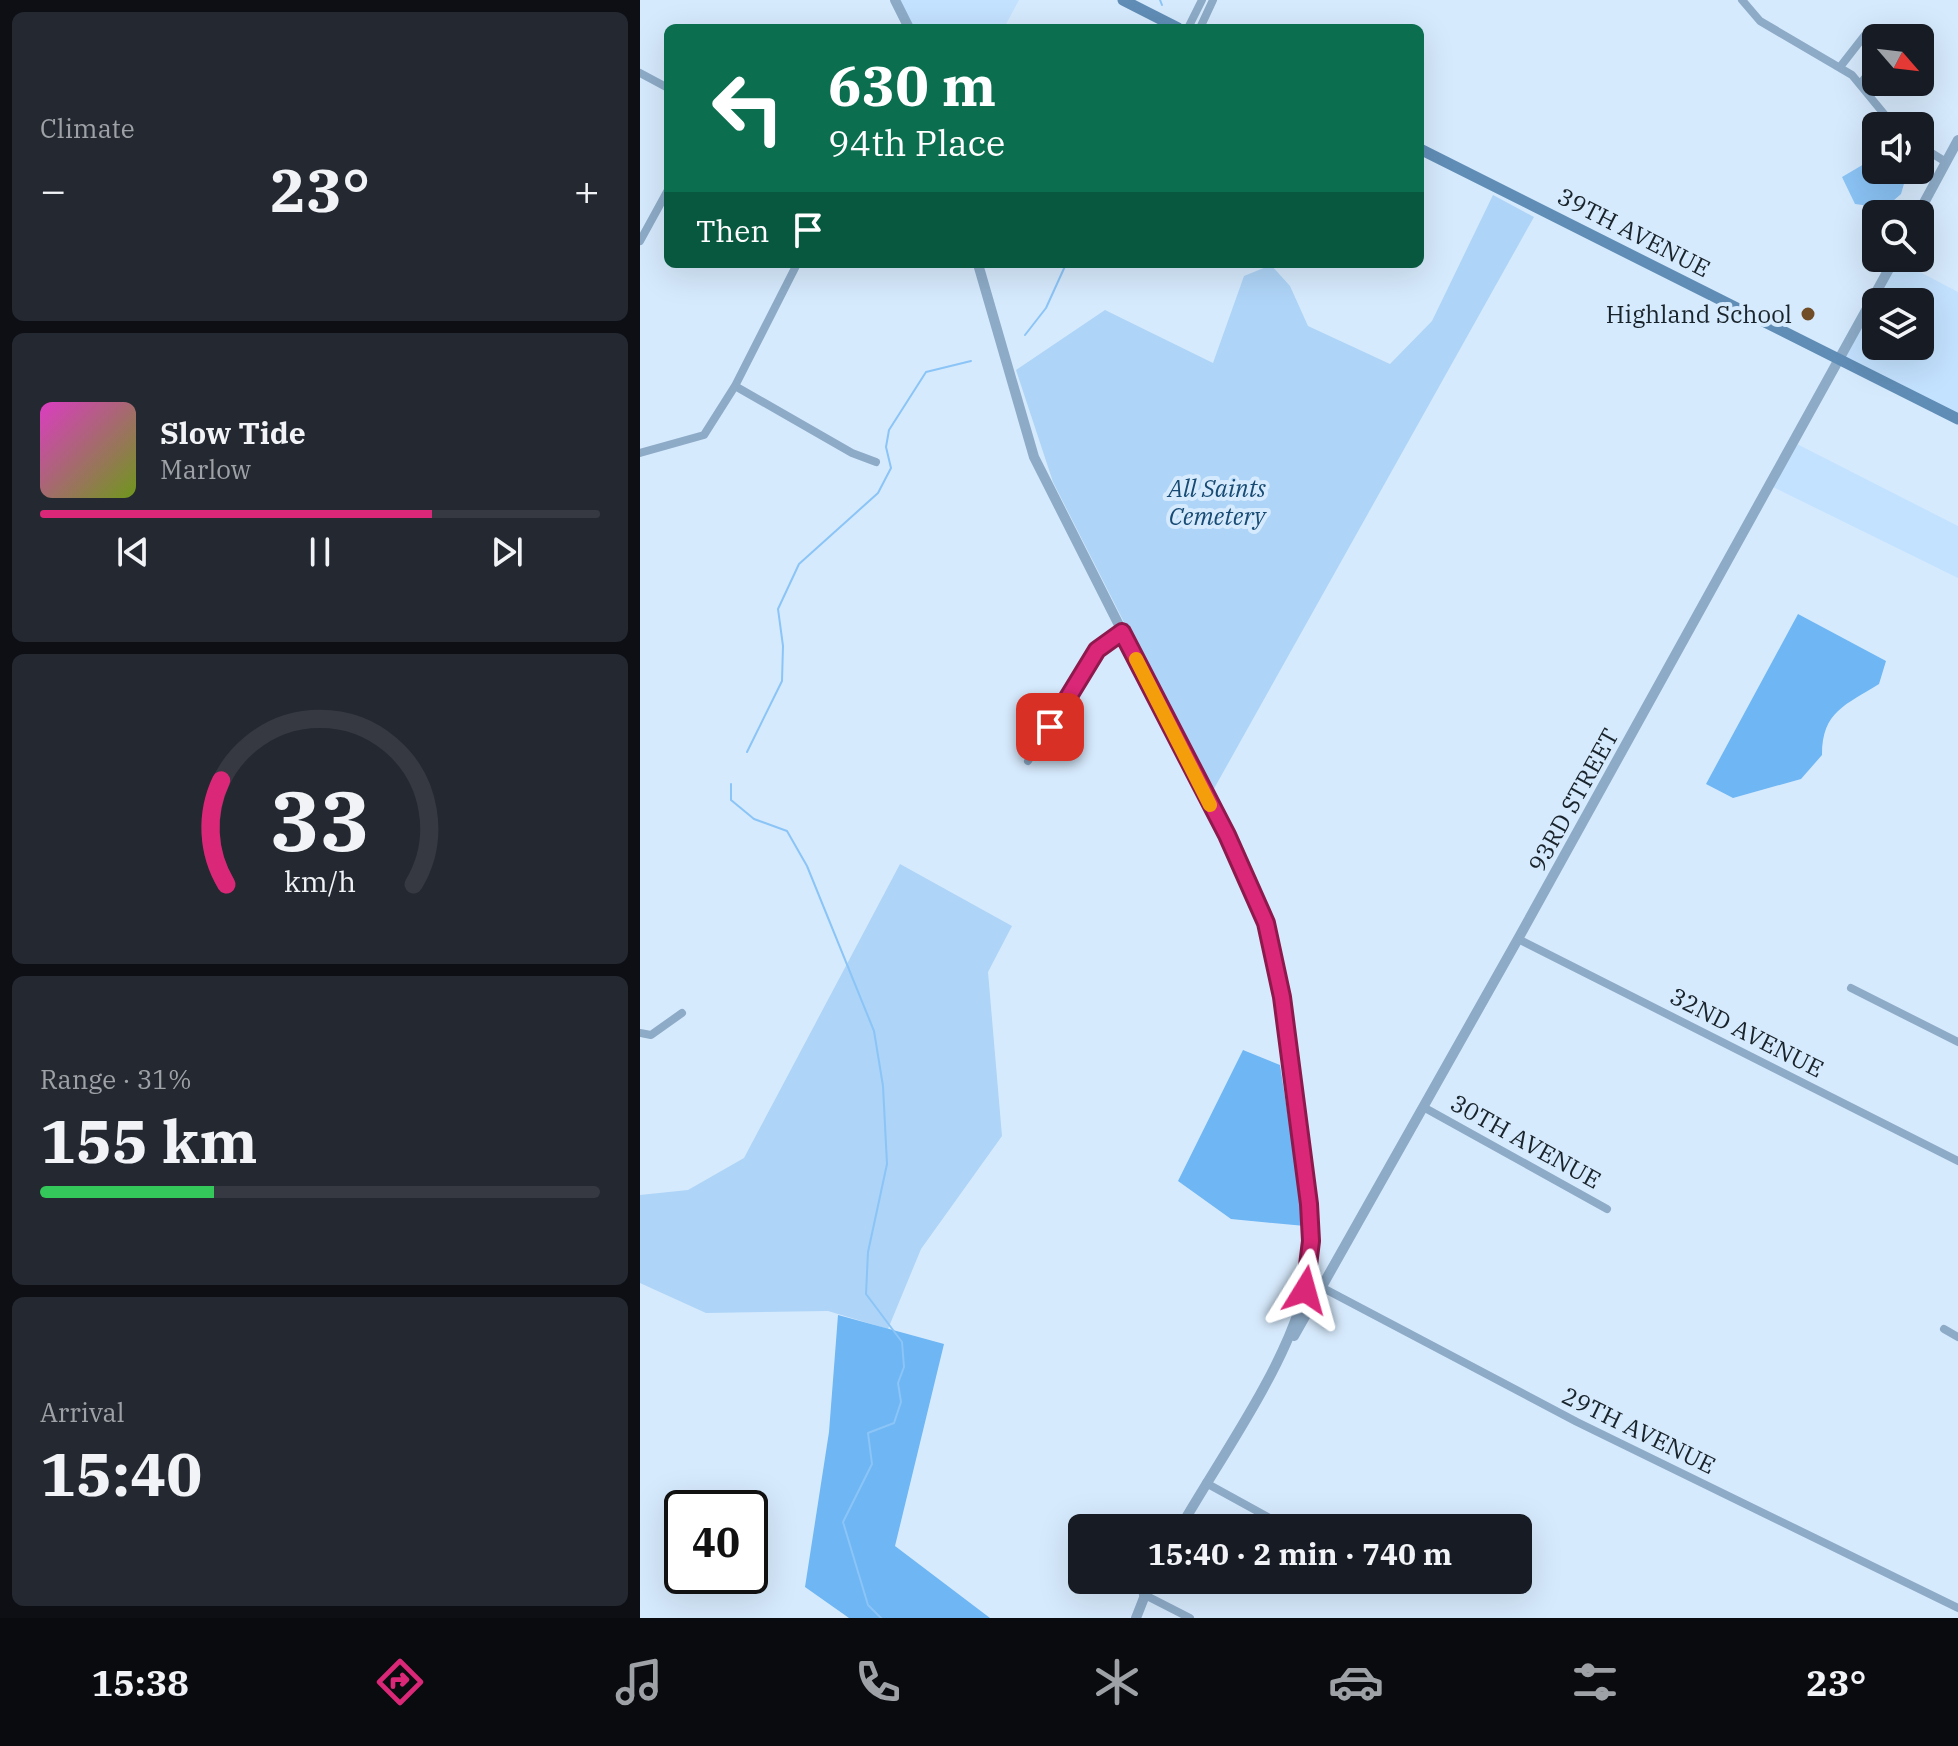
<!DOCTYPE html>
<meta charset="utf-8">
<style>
:root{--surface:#171b24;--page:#242831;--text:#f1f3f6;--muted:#9ea1a6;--line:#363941;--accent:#db2777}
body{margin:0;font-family:"IBM Plex Serif",serif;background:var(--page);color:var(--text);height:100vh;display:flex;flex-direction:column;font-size:30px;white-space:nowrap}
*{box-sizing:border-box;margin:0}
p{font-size:26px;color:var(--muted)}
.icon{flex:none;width:44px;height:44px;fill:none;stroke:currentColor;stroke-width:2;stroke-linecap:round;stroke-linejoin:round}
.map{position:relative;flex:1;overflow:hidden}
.panel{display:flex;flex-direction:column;gap:12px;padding:12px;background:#0d0f14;width:640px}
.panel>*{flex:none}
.hud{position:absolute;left:24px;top:24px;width:760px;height:244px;border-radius:12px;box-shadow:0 8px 32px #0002;background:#0b6e4f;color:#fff;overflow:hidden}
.needle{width:52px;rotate:118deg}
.tools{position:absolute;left:1222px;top:24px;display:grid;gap:16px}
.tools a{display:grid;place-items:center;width:72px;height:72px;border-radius:12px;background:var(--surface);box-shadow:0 8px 32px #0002;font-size:40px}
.speed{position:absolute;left:24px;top:1490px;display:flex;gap:16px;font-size:40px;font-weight:700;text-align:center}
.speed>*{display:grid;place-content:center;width:104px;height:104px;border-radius:50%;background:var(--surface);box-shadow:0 8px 32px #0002;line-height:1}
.speed .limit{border:4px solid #111;border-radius:12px;background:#fff;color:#111}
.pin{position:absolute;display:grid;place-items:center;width:68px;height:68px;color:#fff;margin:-34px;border-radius:16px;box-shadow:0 4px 12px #0006}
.me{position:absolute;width:88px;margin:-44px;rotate:8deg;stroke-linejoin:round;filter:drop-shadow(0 0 6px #0008)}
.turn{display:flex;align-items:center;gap:28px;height:168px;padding:0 32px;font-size:36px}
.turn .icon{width:104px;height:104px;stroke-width:2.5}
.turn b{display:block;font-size:56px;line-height:68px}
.then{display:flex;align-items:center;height:76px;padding:0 32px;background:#0003;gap:16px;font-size:30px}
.big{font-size:60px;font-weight:800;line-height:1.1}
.panel .tile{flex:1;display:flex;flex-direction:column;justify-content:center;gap:12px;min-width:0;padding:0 28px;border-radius:12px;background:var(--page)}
.panel .dial{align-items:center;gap:0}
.dial svg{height:208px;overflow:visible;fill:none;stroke:var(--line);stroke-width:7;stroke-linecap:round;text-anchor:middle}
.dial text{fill:var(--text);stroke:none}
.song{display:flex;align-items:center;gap:24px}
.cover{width:96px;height:96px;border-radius:12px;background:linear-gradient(135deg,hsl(310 70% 55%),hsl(80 70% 35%))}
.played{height:8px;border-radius:4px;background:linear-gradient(90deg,var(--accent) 70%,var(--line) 70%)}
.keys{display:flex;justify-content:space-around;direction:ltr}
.heat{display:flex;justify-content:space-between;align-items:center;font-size:44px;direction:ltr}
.charge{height:12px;border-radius:6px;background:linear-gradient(90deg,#34c759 31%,var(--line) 0)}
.trip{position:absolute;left:428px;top:1514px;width:464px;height:80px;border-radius:12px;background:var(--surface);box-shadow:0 8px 32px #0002;font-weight:800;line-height:80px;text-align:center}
.tab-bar{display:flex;height:128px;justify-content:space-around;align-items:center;background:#090b0e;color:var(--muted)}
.tab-bar .icon{width:56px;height:56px}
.tab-bar .selected{color:var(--accent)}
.tab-bar b{font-size:36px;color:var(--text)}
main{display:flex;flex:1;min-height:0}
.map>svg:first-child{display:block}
</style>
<main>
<section class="panel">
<div class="tile"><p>Climate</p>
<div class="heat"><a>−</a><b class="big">23°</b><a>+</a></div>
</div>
<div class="tile">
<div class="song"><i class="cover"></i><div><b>Slow Tide</b><p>Marlow</p></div></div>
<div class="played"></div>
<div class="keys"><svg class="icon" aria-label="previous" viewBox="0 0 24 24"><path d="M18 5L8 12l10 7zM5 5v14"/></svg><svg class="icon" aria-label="pause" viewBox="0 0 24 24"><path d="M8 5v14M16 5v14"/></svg><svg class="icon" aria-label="next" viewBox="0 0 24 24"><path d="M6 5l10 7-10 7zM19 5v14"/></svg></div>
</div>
<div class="tile dial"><svg viewBox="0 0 100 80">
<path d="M14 69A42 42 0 1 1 86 69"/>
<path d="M14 69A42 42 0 0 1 12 29" stroke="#db2777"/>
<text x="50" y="56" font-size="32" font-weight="700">33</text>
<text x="50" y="72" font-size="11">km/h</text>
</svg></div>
<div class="tile"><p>Range · 31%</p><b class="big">155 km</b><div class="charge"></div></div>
<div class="tile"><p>Arrival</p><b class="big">15:40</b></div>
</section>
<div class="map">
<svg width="1318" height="1618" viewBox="0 0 1318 1618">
<rect width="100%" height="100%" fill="#d6eafd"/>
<path fill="#c3e2ff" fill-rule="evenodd" d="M250,0H379L364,28H265Z
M1259,261L1318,292V414L1201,360L1246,275ZM1236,302H1280V346H1236Z
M1155,443L1318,526V578L1131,486Z"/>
<path fill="#aed4f7" d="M853,195L894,217L571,794L413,482L376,370L465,310L573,363L604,276L631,265L650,286L668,326L750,364L792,321Z
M260,864L372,926L348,972L362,1136L281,1249L248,1329L188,1311L66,1313L0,1283V1195L48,1190L104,1158Z"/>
<path fill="#6eb6f4" d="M1158,614L1246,661L1239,684C1206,705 1182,711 1182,755L1161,779L1093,798L1066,784Z
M603,1050L640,1065L665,1226L591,1219L538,1181Z
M198,1315L304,1344L255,1546L350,1618H209L165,1587L189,1432Z"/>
<path fill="#8bc4f6" d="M1236,157V170H1268L1261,194L1245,208L1215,204L1202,177Z"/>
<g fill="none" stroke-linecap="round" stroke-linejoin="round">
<path stroke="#8bc4f6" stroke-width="2" d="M520,0L522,5
M385,335L406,308L426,264
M107,752L142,681L143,646L138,609L159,564L238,493L251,468L246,447L249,430L286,372L331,361
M91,784V800L114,819L147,831L167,866L234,1031L243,1086L247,1164L228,1252L226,1294L262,1342L264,1367L258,1383L261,1402L254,1423L228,1433L232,1464L203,1522L228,1605L241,1618"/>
<path stroke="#8dabc7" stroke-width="8" d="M1102,0L1120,21L1212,75L1254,126
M548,28L562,0
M560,28L573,0
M1200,67L1225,35L1233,34L1242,38
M0,73L28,88
M1221,83L1236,64
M1280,146L1306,162
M0,241L28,190
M95,386L212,453L236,462
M0,453L64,435L95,386L157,264
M388,761L457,650L482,632
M878,939L1318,1161
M1211,988L1318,1042
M0,1033L11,1035L42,1013
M785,1108L967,1209
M683,1288L937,1422L1318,1608
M1304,1329L1318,1337
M566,1483L648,1528
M503,1594L550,1618"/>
<path stroke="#8dabc7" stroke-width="10" d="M255,0L269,28
M1278,214L1318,140
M338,264L394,457L617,898C638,953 641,1008 650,1064C661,1144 686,1232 659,1310C636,1380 578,1462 540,1528
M654,1336L878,939L1255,258
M496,1618L511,1580"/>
<path stroke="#608db6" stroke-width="11" d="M483,0L538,28
M780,149L1318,419"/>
</g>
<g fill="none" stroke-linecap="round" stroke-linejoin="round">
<defs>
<path id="route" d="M410,727L457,650L482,632L587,835L626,923L642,997L669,1204L671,1241L665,1290"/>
</defs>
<use href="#route" stroke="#8e194d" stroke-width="20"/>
<use href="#route" stroke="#db2777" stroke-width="14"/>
<path stroke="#f59e0b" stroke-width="14" d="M496,659L570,805"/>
</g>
<circle fill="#714d27" stroke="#d6eafd" stroke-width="3" cx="1168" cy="314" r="8"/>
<g text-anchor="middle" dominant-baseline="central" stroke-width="8" stroke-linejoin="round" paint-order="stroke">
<g font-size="24" fill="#19232b" stroke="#d6eafd">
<text transform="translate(994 232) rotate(27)">39TH AVENUE</text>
<text transform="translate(933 800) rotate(-61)">93RD STREET</text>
<text transform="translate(1107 1032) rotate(27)">32ND AVENUE</text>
<text transform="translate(886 1141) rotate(29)">30TH AVENUE</text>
<text transform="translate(999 1430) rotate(26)">29TH AVENUE</text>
</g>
<g font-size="24" fill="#19232b" stroke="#d6eafd" text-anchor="end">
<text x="1152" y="314">Highland School</text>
</g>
<g font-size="24" font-style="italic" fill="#174b74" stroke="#d6eafd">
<text x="577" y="488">All Saints<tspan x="577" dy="28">Cemetery</tspan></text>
</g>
</g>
</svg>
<div class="tools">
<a><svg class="needle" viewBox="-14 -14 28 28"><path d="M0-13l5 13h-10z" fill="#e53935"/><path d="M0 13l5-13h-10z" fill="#9ea1a6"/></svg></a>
<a><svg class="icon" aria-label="sound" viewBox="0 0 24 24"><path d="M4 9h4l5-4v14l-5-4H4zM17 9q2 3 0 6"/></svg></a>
<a><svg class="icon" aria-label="search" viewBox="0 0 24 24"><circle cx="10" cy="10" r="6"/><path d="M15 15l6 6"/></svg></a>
<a><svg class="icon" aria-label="layers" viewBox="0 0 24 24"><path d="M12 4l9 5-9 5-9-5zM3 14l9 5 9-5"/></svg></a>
</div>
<div class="speed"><div class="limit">40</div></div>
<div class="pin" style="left:410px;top:727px;background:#d93025"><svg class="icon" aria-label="arrive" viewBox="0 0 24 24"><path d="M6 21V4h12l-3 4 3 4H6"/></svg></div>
<svg class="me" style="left:665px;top:1290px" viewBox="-20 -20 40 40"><path d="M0-17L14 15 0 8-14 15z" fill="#db2777" stroke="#fff" stroke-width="4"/></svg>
<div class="trip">15:40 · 2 min · 740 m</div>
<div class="hud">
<div class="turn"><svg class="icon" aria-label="left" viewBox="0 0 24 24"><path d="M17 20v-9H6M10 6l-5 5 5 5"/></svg><div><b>630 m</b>94th Place</div></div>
<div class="then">Then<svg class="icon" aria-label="arrive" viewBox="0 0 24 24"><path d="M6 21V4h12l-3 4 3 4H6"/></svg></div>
</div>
</div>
</main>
<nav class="tab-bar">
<b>15:38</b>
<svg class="icon selected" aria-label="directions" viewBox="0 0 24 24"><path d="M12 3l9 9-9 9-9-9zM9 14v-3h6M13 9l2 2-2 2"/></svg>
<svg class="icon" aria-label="music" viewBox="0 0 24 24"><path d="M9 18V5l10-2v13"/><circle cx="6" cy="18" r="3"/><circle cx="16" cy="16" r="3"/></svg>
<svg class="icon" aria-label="phone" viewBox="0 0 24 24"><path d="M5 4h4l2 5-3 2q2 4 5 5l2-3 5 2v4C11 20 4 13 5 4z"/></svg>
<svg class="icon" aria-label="climate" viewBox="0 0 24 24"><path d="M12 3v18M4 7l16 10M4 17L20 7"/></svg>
<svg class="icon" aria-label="car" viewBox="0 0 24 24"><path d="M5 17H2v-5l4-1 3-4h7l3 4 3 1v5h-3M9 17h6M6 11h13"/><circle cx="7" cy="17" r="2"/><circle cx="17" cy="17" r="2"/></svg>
<svg class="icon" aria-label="filters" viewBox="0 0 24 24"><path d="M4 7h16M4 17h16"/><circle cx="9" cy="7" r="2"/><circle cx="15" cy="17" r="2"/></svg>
<b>23°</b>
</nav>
